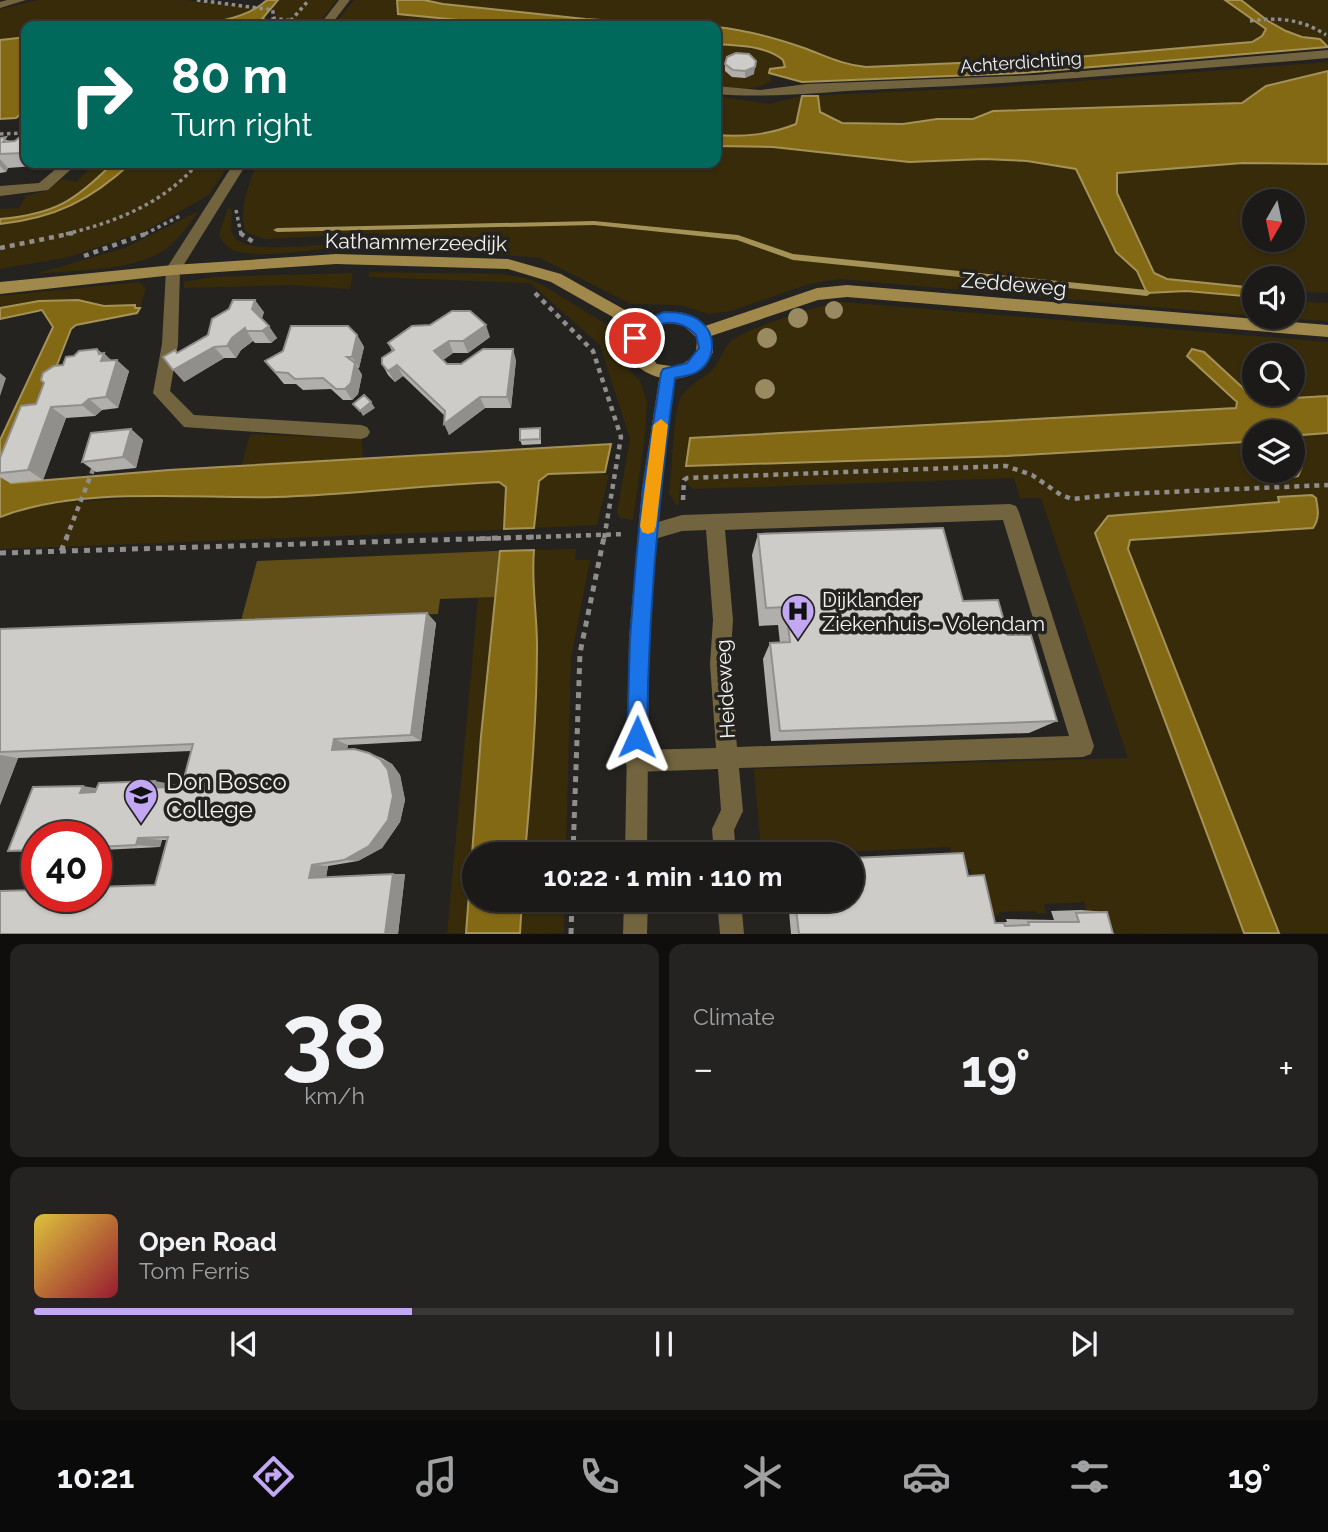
<!DOCTYPE html>
<meta charset="utf-8">
<style>
:root{--surface:#1b1a18;--page:#242321;--text:#f1f3f6;--muted:#a0a1a2;--line:#393837;--accent:#c2a8f3}
body{margin:0;font-family:Raleway,sans-serif;background:var(--page);color:var(--text);height:100vh;display:flex;flex-direction:column;font-size:26px;white-space:nowrap}
*{box-sizing:border-box;margin:0}
p{font-size:23px;color:var(--muted)}
.icon{flex:none;width:38px;height:38px;fill:none;stroke:currentColor;stroke-width:2;stroke-linecap:round;stroke-linejoin:round}
.map{position:relative;height:934px;overflow:hidden}
.sheet{display:flex;flex-direction:column;gap:10px;padding:10px;background:#0f0e0d;flex:1}
.sheet>*{flex:none}
.guide{position:absolute;left:21px;top:21px;width:700px;height:147px;border-radius:14px;box-shadow:0 2px 5px #0004,0 0 0 2px var(--line);background:#00695c;color:#fff;overflow:hidden}
.needle{width:46px;rotate:189deg}
.buttons{position:absolute;left:1242px;top:189px;display:grid;gap:14px}
.buttons a{display:grid;place-items:center;width:63px;height:63px;border-radius:50%;background:var(--surface);box-shadow:0 2px 5px #0004,0 0 0 2px var(--line);font-size:35px}
.speed{position:absolute;left:21px;top:821px;display:flex;gap:14px;font-size:35px;font-weight:700;text-align:center}
.speed>*{display:grid;place-content:center;width:91px;height:91px;border-radius:50%;background:var(--surface);box-shadow:0 2px 5px #0004,0 0 0 2px var(--line);line-height:1}
.speed .limit{border:10px solid #d22;background:#fff;color:#111}
.pin{position:absolute;display:grid;place-items:center;width:60px;height:60px;color:#fff;margin:-30px;border:4px solid #fff;border-radius:50%;box-shadow:0 2px 7px #0007}
.me{position:absolute;width:77px;margin:-38px;rotate:1deg;stroke-linejoin:round;filter:drop-shadow(0 0 5px #0008)}
.turn{display:flex;align-items:center;gap:24px;height:147px;padding:0 35px;font-size:32px}
.turn .icon{width:91px;height:91px;stroke-width:2.5}
.turn b{display:block;font-size:49px;line-height:60px}
.big{font-size:52px;font-weight:700;line-height:1.1}
.sheet .card{flex:1;display:flex;flex-direction:column;justify-content:center;gap:10px;min-width:0;padding:0 24px;border-radius:14px;background:var(--page)}
.sheet .dial{align-items:center;gap:0}
.dial b{font-size:91px;line-height:1}
.song{display:flex;align-items:center;gap:21px}
.cover{width:84px;height:84px;border-radius:10px;background:linear-gradient(135deg,hsl(50 70% 55%),hsl(350 70% 35%))}
.played{height:7px;border-radius:4px;background:linear-gradient(90deg,var(--accent) 30%,var(--line) 30%)}
.keys{display:flex;justify-content:space-around;direction:ltr}
.heat{display:flex;justify-content:space-between;align-items:center;font-size:38px;direction:ltr}
.sheet .tiles{flex:1;display:grid;gap:10px;grid-template-columns:1fr 1fr}
.card:last-child{grid-column:span 2}
.trip{position:absolute;left:462px;top:842px;width:402px;height:70px;border-radius:35px;background:var(--surface);box-shadow:0 2px 5px #0004,0 0 0 2px var(--line);font-weight:700;line-height:70px;text-align:center}
.tab-bar{display:flex;height:112px;justify-content:space-around;align-items:center;background:#0b0a0a;color:var(--muted)}
.tab-bar .icon{width:49px;height:49px}
.tab-bar .on{color:var(--accent)}
.tab-bar b{font-size:32px;color:var(--text)}
.map>svg:first-child{display:block}
</style>
<div class="map">
<svg width="1328" height="934" viewBox="0 0 1328 934">
<rect width="100%" height="100%" fill="#242320"/>
<path fill="#372b0a" fill-rule="evenodd" d="M38,0H183L258,8C206,35 86,26 26,26V37L0,40V9Z
M278,0H337L319,23H315L274,17L277,11L269,9Z
M354,0H397L398,14L521,26H333Z
M424,0H1225L1266,29L1262,36L1252,42L1053,59L866,67L838,62L807,49L745,30L585,19L443,4Z
M1241,0H1328V45C1316,35 1300,38 1286,31C1268,22 1258,12 1241,0Z
M716,44L760,49L781,58L785,67L770,69L771,81C754,92 735,89 716,85Z
M1328,62V128L716,143V100L723,97L769,104L802,96L999,87Z
M716,146L773,147L909,162L984,159L1027,161L1076,169L1116,252L1137,271L1147,293L1186,291L1255,297V316L839,279L809,284L731,311L709,314L680,305L631,304L540,258L378,244L379,233L264,239L246,232C237,214 250,180 257,163H716Z
M96,163H113C74,201 56,213 0,219V209L19,208L26,196L45,191L63,179L76,182Z
M131,163H230L209,195L143,232L69,257L0,269V224C48,219 95,196 131,163Z
M1243,163L1328,164V293L1293,291V278H1255V288L1166,283L1150,269L1137,240L1117,193V173ZM1255,201H1293V240H1255Z
M228,208L232,210C232,219 229,230 234,237C248,257 337,242 362,241L360,244C329,247 259,261 233,250C225,246 222,241 219,234Z
M199,211C189,224 180,238 167,248C136,272 73,270 35,274L125,248Z
M369,272L500,274L525,278L541,284L609,326L617,338L624,364L640,381L647,402L645,434L633,520L620,518L617,513L630,439L600,345L530,283L369,277Z
M353,273L350,289L289,285L184,288V282L213,277Z
M139,282L146,288L140,308H135L134,305L104,306L78,300L39,301L0,308V296Z
M1293,301L1328,303V321L1262,317H1293Z
M842,302L1328,342V396L1256,400L1205,353L1192,349L1187,356L1237,402L1236,408L691,438L686,466L1007,456L1245,442L1255,454V471H1267L1275,480L1299,476L1300,459L1294,441L1297,437L1328,433V933H1279L1128,549L1130,540L1298,530L1278,497L1280,502L1108,516L1095,533L1244,933L1093,934L1084,902L1044,904L1046,913L1037,914L1036,911L999,912V915L980,914L970,869H955L950,847L825,853L824,845L761,849L754,769L1128,758L1041,498H1020L1014,478L693,489L681,477L678,507L669,494C673,467 672,426 679,402C683,388 699,381 710,372C720,364 721,351 731,341C744,329 822,304 842,302ZM1255,355H1293V394H1255Z
M250,434L362,439L363,460L241,467Z
M605,472L604,475H609L597,525L534,528L539,481L548,474Z
M499,482L506,487L504,529L496,530L0,549V517L46,504L175,495L192,498L330,495L430,485Z
M576,549L575,560H590L571,659L566,854H525C531,785 537,715 537,646C537,613 531,582 534,550Z
M496,597L481,736L466,933L447,934L478,598Z
M522,900H565L564,933L520,934Z"/>
<path fill="#614e17" d="M495,551H500L496,597L440,599L438,614L241,621L257,561Z"/>
<path fill="#846915" stroke="#a59257" stroke-width="2" d="M267,0H278L262,19L281,23L278,26H158C193,24 240,25 267,0Z
M397,0H424L443,4L585,19L702,26H521L398,14Z
M1225,0H1241L1268,21L1286,31L1302,37L1320,39L1328,47L1022,73L802,82L769,73L770,69L785,67L783,60C765,45 738,46 716,44V27C748,30 775,38 804,48C826,56 843,65 866,67L1053,59L1252,42L1262,36L1266,29Z
M26,37V110L16,118L0,119V40Z
M1328,71V164L1243,163L1117,173V193L1154,273L1167,279L1255,288V297L1186,291L1147,293L1137,271L1116,252L1076,169L1027,161L984,159L909,162L773,147L716,146V135C745,137 768,135 796,124L802,96H818L820,112L842,123L903,124L937,119H973L993,111L1242,103L1266,86Z
M113,163H131C91,200 55,218 0,224V219C55,214 75,201 113,163Z
M78,300L104,306L135,305V308H140L137,313L76,325L71,329L11,483L169,470L611,444L605,472L548,474L539,481L534,528L504,529L506,487L499,482C424,485 350,495 275,497C190,499 80,486 0,517V440L53,327L42,310L0,319V308L39,301Z
M1192,349L1204,352L1256,400L1328,396V433L1302,435L1294,441L1302,467L1298,476L1275,480L1267,471H1293V432H1255V454L1245,442L1007,456L686,466L690,438L1236,408L1237,402L1187,356Z
M1312,495L1316,498C1318,509 1320,518 1313,528L1130,540L1128,549L1279,933H1244L1095,533L1108,516L1279,502L1278,497Z
M534,550C531,582 537,613 537,646C537,715 531,785 525,854H474V900H522L520,933H466L481,736L500,551Z"/>
<g fill="none" stroke-linecap="round" stroke-linejoin="round">
<path fill="#a59257" fill-rule="evenodd" d="M594,221L738,235L793,254L1147,290L1151,293L1147,296L793,260L737,240L594,225L277,232L273,230L277,228Z"/>
<path stroke="#8f8e8c" stroke-width="3.5" stroke-dasharray="3.5 3.5" stroke-linecap="butt" d="M197,0L273,10V18L308,23
M352,21L382,26
M1250,21C1278,17 1302,19 1326,35
M286,26L309,0
M0,134L26,133
M236,210L241,234
M66,234C116,222 164,203 198,163
M145,234L182,215"/>
<path stroke="#8f8e8c" stroke-width="4.5" stroke-dasharray="5 5" stroke-linecap="butt" d="M240,233L255,243
M0,248L73,233
M84,256L148,233
M535,293L593,351L621,437L604,539
M683,500L684,480L687,478L1006,466L1032,475L1061,495L1072,499L1123,494L1328,485
M66,539L94,467
M476,539L625,534"/>
<path stroke="#8f8e8c" stroke-width="5" stroke-dasharray="6 6" stroke-linecap="butt" d="M61,551L67,537
M0,553L534,537
M573,854L580,653L604,537
M571,934L572,900"/>
<path fill="#72643f" fill-rule="evenodd" d="M7,0H26L0,8V2Z
M63,163H78L48,190L0,196V186L39,183Z
M173,265L180,270L178,344L170,391L194,415L361,425L367,427L370,432L367,437L361,439L184,427L153,393L162,344L166,270Z
M1010,504L1016,506L1019,512L1094,746L1091,754L1083,757L739,768L743,811L734,830L736,854H714L712,829L721,810L718,769L636,772L628,769L625,761L628,753L636,750L716,748L710,664L713,620L706,530L682,531L648,541L641,539L639,533L641,527L682,515ZM1003,520L1069,736L737,747L730,664L733,620L725,530Z
M717,900H741L744,934H720Z"/>
<path fill="#72643f" fill-rule="evenodd" d="M1328,50V58C1181,70 1034,83 886,89C829,91 772,99 716,94V86L760,90L807,84L1036,75Z"/>
<path fill="#72643f" fill-rule="evenodd" d="M339,0H350L330,26H319Z
M234,163H247L178,274H168L166,270L168,266Z
M668,367L676,373L660,489L649,639L647,854H625L629,639L642,489L660,373Z
M624,900H648L647,934H623Z"/>
<path fill="#a0894b" fill-rule="evenodd" d="M336,254L508,259L561,274L643,320C665,310 687,307 705,326L817,288L847,285L1328,325V337L847,297L818,300L711,336L713,352C687,406 605,368 634,329L551,282L508,269L336,264L173,275L0,294V282L173,265ZM666,323L683,325L697,338L696,355L678,367L657,364L643,348C645,333 653,329 666,323Z"/>
</g>
<g fill="#998a62">
<circle cx="834" cy="310" r="9"/>
<circle cx="798" cy="318" r="10"/>
<circle cx="767" cy="338" r="10"/>
<circle cx="765" cy="389" r="10"/>
</g>
<path fill="#b1afac" d="M725,64L754,74L745,78L732,77L725,71Z
M26,132V163H38L34,166L8,168L6,172L0,173V138L10,141H15Z
M264,312L262,318L277,338L271,343H255L253,341L241,350L236,358H224L184,382L177,353Z
M357,335L364,347L359,368H358L362,375L358,394L352,400H343L331,389L303,390L296,384H284L265,361Z
M490,337L468,353H453L443,360L447,364L516,360L511,408H485L449,435L445,416L403,376L395,382L388,375L382,364L392,351L388,343Z
M97,349L111,360L129,371L118,408L102,410L95,416L66,418L43,480L10,483L0,477V458L36,404L44,383L74,356Z
M540,428L541,433V444L522,445L520,440Z
M131,429L143,440L136,468L96,472L82,462Z
M758,534L963,601L1008,635L1057,721L1029,733L771,741L763,659L770,643H780L778,625L759,626L752,555Z
M427,613L436,623L421,741L348,745L347,749L369,753L382,758L392,764L400,775L405,800L400,822L382,848L358,861L328,866L326,877L405,874L398,934H0L155,885L167,840H162L160,847L103,850L96,849V836H37V852L8,851L97,789L182,786L191,751L18,758L0,805V629Z
M968,875H984L994,922H1007L1006,919L1054,920L1051,911L1081,910L1107,912L1113,934H791L788,900H852Z"/>
<path fill="#908f8c" d="M756,61L754,74L745,78V71Z
M0,159L8,168L6,172L0,166Z
M255,300L264,312L261,321L252,309Z
M486,325L490,337L468,353L463,341Z
M269,326L277,338L271,343L262,331Z
M245,328L253,341L241,350L236,358L227,346L232,338Z
M357,335L364,347L359,368L352,357Z
M449,341L453,353L439,363L434,351Z
M214,347L224,358L184,382L173,370Z
M97,349L103,355L104,353L116,365L117,360L129,371L118,408L106,397L101,361Z
M513,349L516,360L511,408L507,397Z
M355,363L362,375L358,394L352,400L345,389Z
M397,365L403,376L395,382L388,371Z
M0,373L6,378L0,396Z
M480,397L485,408L449,435L444,424Z
M89,399L102,410L95,416L82,405Z
M371,402L375,408L363,416L360,411Z
M51,407L66,418L43,480L28,470Z
M131,429L143,440L136,468L123,457Z
M427,613L436,623L421,741L411,735Z
M334,739L348,745L346,755L332,750Z
M369,753L392,764L400,775L405,800L400,822L382,848L358,861L344,860Z
M0,755L18,758L0,805Z
M155,781L177,785L175,792L153,788Z
M83,786L108,790L80,793Z
M138,838L162,840L160,847L136,845Z
M312,865L328,866L326,878H309Z
M393,874H405L398,934H385Z"/>
<path fill="#ceccc8" stroke="#908f8c" stroke-width="2" d="M736,53L749,54L756,61L755,67L745,71L733,70L725,64L727,57Z
M26,132V150L23,153L0,154V138L6,137L3,142L15,141Z
M233,300H255L252,309L269,326L262,331H246L245,328L232,338L227,346L214,347L173,370L163,357L175,350L177,353L208,335L212,319L229,309Z
M452,311H470L486,325L463,341H449L434,351L447,364H461L483,349H513L507,397H480L444,424L445,411L397,365L388,371L382,364V358L394,350L388,343L412,326L430,325Z
M291,326H348L357,335L352,357H347L355,363L351,383L345,389H336L323,378L295,379L288,373L275,372L265,361L283,351Z
M97,349L99,354L104,353L101,361L117,360L106,397L89,399L82,405L51,407L28,470L0,473V458L21,406L36,404L44,383L41,380L43,373L54,366L63,365L66,357L74,356L79,351Z
M364,395L371,402L360,411L353,404Z
M540,428V439L520,440V429Z
M131,429L123,457L82,462L91,433Z
M943,528L963,601L998,600L1008,635H1031L1057,721L780,731L770,643L790,642L786,607L766,608L758,534Z
M427,613L411,735L334,739L332,750L354,749L369,753L380,759L388,770L393,796L388,820L369,846L344,860L312,865L309,878L393,874L385,934H0V891L37,890V896H96V887L155,885L168,837L138,838L136,845L96,847V836H37V850L8,851L33,787L83,786L80,793L95,792L99,783L155,781L153,788L182,786L193,744L0,752V629Z
M963,853L968,876L984,875L995,923H1004L1005,926L1029,925L1028,922H1079L1076,913L1107,912L1113,934H799L795,900H852V858Z"/>
<path fill="#1a73e8" stroke="#114b97" stroke-width="2" d="M664,312C676,312 690,313 700,321C718,335 715,361 697,372C691,376 682,376 675,378C658,499 648,614 647,737L644,744L637,746L630,744L627,737L630,639L636,561L643,489L661,373L663,369L687,363L699,348L696,335C678,316 654,320 640,341H630L628,338L638,323Z"/>
<path fill="#f59e0b" d="M661,419L668,425L656,526L654,532L648,534L642,532L640,526L653,425Z"/>
<defs>
<symbol id="hospital-pin" viewBox="-11 -11 22 30"><path d="M0 17L-7.5 6A9.5 9.5 0 1 1 7.5 6Z" fill="#c2a8f3" stroke="#242320"/><path d="M-5-5h3v3.5h4V-5h3V5h-3V1.5h-4V5h-3Z" fill="#111"/></symbol>
<symbol id="school-pin" viewBox="-11 -11 22 30"><path d="M0 17L-7.5 6A9.5 9.5 0 1 1 7.5 6Z" fill="#c2a8f3" stroke="#242320"/><path d="M0-5L7-2L0 1L-7-2ZM-4 1L0 2.5L4 1V4Q0 6-4 4Z" fill="#111"/></symbol>
</defs>
<g fill-rule="evenodd">
<use href="#hospital-pin" x="779" y="592" width="38" height="52"/>
<use href="#school-pin" x="122" y="776" width="38" height="52"/>
</g>
<g text-anchor="middle" dominant-baseline="central" stroke-width="7" stroke-linejoin="round" paint-order="stroke">
<g font-size="18" fill="#f3f2f1" stroke="#242320">
<text transform="translate(1021 62) rotate(-4)">Achterdichting</text>
</g>
<g font-size="21" fill="#f3f2f1" stroke="#242320">
<text transform="translate(416 242) rotate(1)">Kathammerzeedijk</text>
<text transform="translate(1014 284) rotate(5)">Zeddeweg</text>
<text transform="translate(725 689) rotate(-93)">Heideweg</text>
</g>
<g font-size="21" fill="#f3f2f1" stroke="#242320" text-anchor="start">
<text x="822" y="599">Dijklander<tspan x="822" dy="24">Ziekenhuis - Volendam</tspan></text>
</g>
<g font-size="24" fill="#f3f2f1" stroke="#242320" text-anchor="start">
<text x="166" y="781">Don Bosco<tspan x="166" dy="28">College</tspan></text>
</g>
</g>
</svg>
<div class="buttons">
<a><svg class="needle" viewBox="-14 -14 28 28"><path d="M0-13l5 13h-10z" fill="#e53935"/><path d="M0 13l5-13h-10z" fill="#a0a1a2"/></svg></a>
<a><svg class="icon" aria-label="sound" viewBox="0 0 24 24"><path d="M4 9h4l5-4v14l-5-4H4zM17 9q2 3 0 6"/></svg></a>
<a><svg class="icon" aria-label="search" viewBox="0 0 24 24"><circle cx="10" cy="10" r="6"/><path d="M15 15l6 6"/></svg></a>
<a><svg class="icon" aria-label="layers" viewBox="0 0 24 24"><path d="M12 4l9 5-9 5-9-5zM3 14l9 5 9-5"/></svg></a>
</div>
<div class="speed"><div class="limit">40</div></div>
<div class="pin" style="left:635px;top:338px;background:#d93025"><svg class="icon" aria-label="arrive" viewBox="0 0 24 24"><path d="M6 21V4h12l-3 4 3 4H6"/></svg></div>
<svg class="me" style="left:637px;top:737px" viewBox="-20 -20 40 40"><path d="M0-17L14 15 0 8-14 15z" fill="#1a73e8" stroke="#fff" stroke-width="4"/></svg>
<div class="trip">10:22 · 1 min · 110 m</div>
<div class="guide">
<div class="turn"><svg class="icon" aria-label="right" viewBox="0 0 24 24"><path d="M7 20v-9h11M14 6l5 5-5 5"/></svg><div><b>80 m</b>Turn right</div></div>
</div>
</div>
<section class="sheet">
<div class="tiles">
<div class="card dial"><b>38</b><p>km/h</p></div>
<div class="card"><p>Climate</p>
<div class="heat"><a>−</a><b class="big">19°</b><a>+</a></div>
</div>
<div class="card">
<div class="song"><i class="cover"></i><div><b>Open Road</b><p>Tom Ferris</p></div></div>
<div class="played"></div>
<div class="keys"><svg class="icon" aria-label="previous" viewBox="0 0 24 24"><path d="M18 5L8 12l10 7zM5 5v14"/></svg><svg class="icon" aria-label="pause" viewBox="0 0 24 24"><path d="M8 5v14M16 5v14"/></svg><svg class="icon" aria-label="next" viewBox="0 0 24 24"><path d="M6 5l10 7-10 7zM19 5v14"/></svg></div>
</div>
</div>
</section>
<nav class="tab-bar">
<b>10:21</b>
<svg class="icon on" aria-label="directions" viewBox="0 0 24 24"><path d="M12 3l9 9-9 9-9-9zM9 14v-3h6M13 9l2 2-2 2"/></svg>
<svg class="icon" aria-label="music" viewBox="0 0 24 24"><path d="M9 18V5l10-2v13"/><circle cx="6" cy="18" r="3"/><circle cx="16" cy="16" r="3"/></svg>
<svg class="icon" aria-label="phone" viewBox="0 0 24 24"><path d="M5 4h4l2 5-3 2q2 4 5 5l2-3 5 2v4C11 20 4 13 5 4z"/></svg>
<svg class="icon" aria-label="climate" viewBox="0 0 24 24"><path d="M12 3v18M4 7l16 10M4 17L20 7"/></svg>
<svg class="icon" aria-label="car" viewBox="0 0 24 24"><path d="M5 17H2v-5l4-1 3-4h7l3 4 3 1v5h-3M9 17h6M6 11h13"/><circle cx="7" cy="17" r="2"/><circle cx="17" cy="17" r="2"/></svg>
<svg class="icon" aria-label="filters" viewBox="0 0 24 24"><path d="M4 7h16M4 17h16"/><circle cx="9" cy="7" r="2"/><circle cx="15" cy="17" r="2"/></svg>
<b>19°</b>
</nav>
